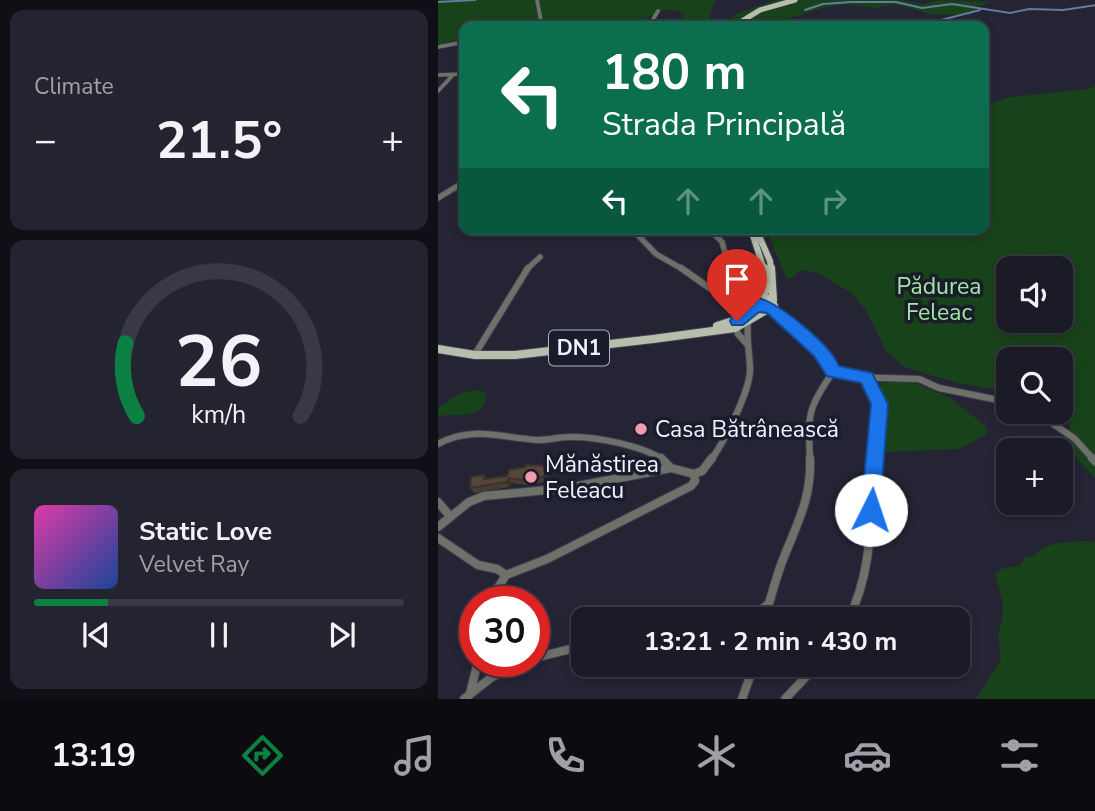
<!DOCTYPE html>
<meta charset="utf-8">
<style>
:root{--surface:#1b1b28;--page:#242430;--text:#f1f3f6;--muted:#a0a1a8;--line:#393945;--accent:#0b8043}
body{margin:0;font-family:"Nunito Sans",sans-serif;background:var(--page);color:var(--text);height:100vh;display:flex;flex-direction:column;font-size:26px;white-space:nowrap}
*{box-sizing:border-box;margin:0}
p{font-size:23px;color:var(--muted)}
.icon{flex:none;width:38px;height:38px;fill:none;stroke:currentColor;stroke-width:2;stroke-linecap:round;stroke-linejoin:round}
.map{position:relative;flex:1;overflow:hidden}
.details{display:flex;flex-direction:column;gap:10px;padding:10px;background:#0f0f16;width:438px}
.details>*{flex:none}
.guide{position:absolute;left:21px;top:21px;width:530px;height:214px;border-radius:14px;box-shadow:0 4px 10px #0003,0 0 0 2px var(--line);background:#0b6e4f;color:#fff;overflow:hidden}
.fabs{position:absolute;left:558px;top:256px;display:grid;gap:14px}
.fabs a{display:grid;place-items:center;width:77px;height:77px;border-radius:14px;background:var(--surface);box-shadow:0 4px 10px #0003,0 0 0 2px var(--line);font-size:35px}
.speed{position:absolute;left:21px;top:586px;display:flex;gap:14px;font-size:35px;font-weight:700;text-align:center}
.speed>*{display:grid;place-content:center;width:91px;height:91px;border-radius:50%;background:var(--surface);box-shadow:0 4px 10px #0003,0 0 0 2px var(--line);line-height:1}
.speed .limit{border:10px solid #d22;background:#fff;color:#111}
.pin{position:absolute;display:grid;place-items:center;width:60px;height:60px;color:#fff;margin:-72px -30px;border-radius:50% 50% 50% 0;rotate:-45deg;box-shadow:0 0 7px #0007}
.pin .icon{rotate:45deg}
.me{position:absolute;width:77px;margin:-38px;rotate:4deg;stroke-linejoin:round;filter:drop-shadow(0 0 5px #0008)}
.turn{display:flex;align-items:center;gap:24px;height:147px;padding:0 28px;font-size:32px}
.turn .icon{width:91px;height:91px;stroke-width:2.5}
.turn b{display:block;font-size:49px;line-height:60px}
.lanes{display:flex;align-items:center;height:66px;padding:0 28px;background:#0003;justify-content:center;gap:35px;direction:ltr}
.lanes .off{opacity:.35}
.big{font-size:52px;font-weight:700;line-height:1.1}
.details .widget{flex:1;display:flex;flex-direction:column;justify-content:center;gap:10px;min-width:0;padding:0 24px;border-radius:14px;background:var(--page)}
.details .dial{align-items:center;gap:0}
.dial svg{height:182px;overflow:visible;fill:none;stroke:var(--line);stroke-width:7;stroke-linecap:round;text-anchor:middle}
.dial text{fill:var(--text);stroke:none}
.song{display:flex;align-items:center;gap:21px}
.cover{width:84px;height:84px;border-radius:10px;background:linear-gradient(135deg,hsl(320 70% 55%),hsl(220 70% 35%))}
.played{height:7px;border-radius:4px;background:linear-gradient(90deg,var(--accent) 20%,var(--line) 20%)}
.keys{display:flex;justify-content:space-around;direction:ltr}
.heat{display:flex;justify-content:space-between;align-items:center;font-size:38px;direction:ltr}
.trip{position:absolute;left:133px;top:607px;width:399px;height:70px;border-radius:14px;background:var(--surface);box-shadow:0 4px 10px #0003,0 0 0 2px var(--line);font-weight:700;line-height:70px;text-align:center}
.tabs{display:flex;height:112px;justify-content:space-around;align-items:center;background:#0b0b10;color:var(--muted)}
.tabs .icon{width:49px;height:49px}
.tabs .selected{color:var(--accent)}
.tabs b{font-size:32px;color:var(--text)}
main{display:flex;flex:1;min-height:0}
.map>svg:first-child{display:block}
</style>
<main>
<section class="details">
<div class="widget"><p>Climate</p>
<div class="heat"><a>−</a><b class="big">21.5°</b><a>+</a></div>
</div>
<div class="widget dial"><svg viewBox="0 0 100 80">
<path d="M14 69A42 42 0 1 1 86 69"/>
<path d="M14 69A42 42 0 0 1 9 37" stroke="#0b8043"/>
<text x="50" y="56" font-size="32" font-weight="700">26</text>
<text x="50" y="72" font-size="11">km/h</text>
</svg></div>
<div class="widget">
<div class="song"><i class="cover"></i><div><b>Static Love</b><p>Velvet Ray</p></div></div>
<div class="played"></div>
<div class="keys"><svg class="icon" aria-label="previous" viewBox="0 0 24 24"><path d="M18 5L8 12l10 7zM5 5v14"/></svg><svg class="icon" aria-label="pause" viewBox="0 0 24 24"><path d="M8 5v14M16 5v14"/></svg><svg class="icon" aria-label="next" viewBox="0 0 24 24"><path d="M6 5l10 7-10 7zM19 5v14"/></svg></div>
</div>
</section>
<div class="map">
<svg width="658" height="699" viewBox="0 0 658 699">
<rect width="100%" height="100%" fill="#242435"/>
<path fill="#18421a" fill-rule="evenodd" d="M0,0H277L269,26H241L246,14C221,0 213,23 188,26C168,29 152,22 135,22C126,23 117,25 108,26C81,28 53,26 26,26V42L0,46Z
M338,0H460L486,4L502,0L553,2L541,6L532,15L492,14L457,4L437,8L408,4L385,8L346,20L309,26H285L291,23L293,17C308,10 321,5 338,0Z
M657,86V478L641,461L625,436L632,434V426L610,411H623V359H570V392L520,383L468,368L448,351L428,310L413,293L380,273L362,270L355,278L349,279L331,236L326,229H546V109L548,105L572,97L652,89ZM570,268H623V320H570Z
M469,380L511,397L548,426L549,434L522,449L445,452L443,441L448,414L441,383Z
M39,390L48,393C50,420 18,414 0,416V408L22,393Z
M657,542V699H538L563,659L560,635L564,620L565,603L557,575L563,569L583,565L587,557L596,556C606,540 640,541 657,542Z"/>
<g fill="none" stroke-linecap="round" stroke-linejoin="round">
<path stroke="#657a9f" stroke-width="2" d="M0,2L37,0
M367,10L385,4L414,2H458L484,8L514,4L572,13L591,9L625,10L658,5
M480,26L542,10"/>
<defs>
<path id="minor-far3" d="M99,0L104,26
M94,26L104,23
M211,26L220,11
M0,47L26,42
M0,75L26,74
M0,91L14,76"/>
<path id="minor-far2" d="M0,198L26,182
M194,229L218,254L246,270
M271,229L284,242L292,270
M88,270L102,257"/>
<path id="minor-far1" d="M243,268L286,298L290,299L304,293
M292,268L300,288L321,301
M332,308L377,345L395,372C369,409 370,415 372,460
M297,325L300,334L308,343
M39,351L90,268
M395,372L412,377L481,379L501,388L570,402
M428,378L441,404L436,460
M596,411L636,438L656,460
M0,444C34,425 64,438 100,440C111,440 121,437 132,437C156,436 206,446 225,460
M273,460C286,442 311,393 312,371C312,354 308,340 310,322"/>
<path id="minor" d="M223,458L233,468
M654,458L658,462
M0,502L11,515
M0,527L31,502L46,496L130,488L233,468L256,474L264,471L274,458
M0,538L40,565L59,569L68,575
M51,602L68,575L109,559L253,486L257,481L256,474
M310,620L328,606
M326,620C332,601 337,581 344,562C358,526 374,498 372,458
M410,620C436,569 432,514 436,458
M96,658L145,646
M32,693L40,662
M26,699L54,677L87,662
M304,699L316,665
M347,699L379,665"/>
<path id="major-far2" d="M296,26L322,10L357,0"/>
<path id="major-far1" d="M313,229L326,270
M318,229L332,261L333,270"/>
<path id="major" d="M333,268L335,300
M324,298L333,299L336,306L328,309L321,305L327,290L326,268
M279,326L304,318L321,303
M0,349L37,355H77L215,339L297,328L330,309"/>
</defs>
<use href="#minor-far3" stroke="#414151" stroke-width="4.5"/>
<use href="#minor-far2" stroke="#414151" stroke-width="7"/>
<use href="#minor-far1" stroke="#414151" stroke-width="8"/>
<use href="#minor" stroke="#414151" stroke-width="10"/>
<use href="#major-far2" stroke="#414151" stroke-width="6"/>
<use href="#major-far1" stroke="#414151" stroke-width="8"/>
<use href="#major" stroke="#414151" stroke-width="10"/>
<use href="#minor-far3" stroke="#6e7169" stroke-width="3.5"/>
<use href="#minor-far2" stroke="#6e7169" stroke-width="5"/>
<use href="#minor-far1" stroke="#6e7169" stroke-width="6"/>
<use href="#minor" stroke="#6e7169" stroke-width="8"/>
<use href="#major-far2" stroke="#b7beab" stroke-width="5"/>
<use href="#major-far1" stroke="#b7beab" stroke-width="6"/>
<use href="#major" stroke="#b7beab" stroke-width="8"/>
</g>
<path fill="#4a3c31" d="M87,467L110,470L112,475L108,482L88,485L74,483L71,487L36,493L32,488L46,475L49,479L69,476Z"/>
<path fill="#3c3128" d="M110,470L112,475L108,482L105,477Z
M71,478L74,483L71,487L68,482Z"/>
<path fill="#564639" stroke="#3c3128" stroke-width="2" d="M88,465L107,466L110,470L105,477L85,480L71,478L68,482L32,488L33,477L46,475V479L69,476L71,470L87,467Z"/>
<path fill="#1a73e8" stroke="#114b97" stroke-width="2" d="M321,298C343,305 391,343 401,366L434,373L450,404L442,510L439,516L433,518L426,516L423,510L433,404L423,383L389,376L376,356L329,313L321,312L305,325H294L292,321L294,317Z"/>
<g fill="#f19ab1" stroke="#1a1b2b" stroke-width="2.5">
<circle cx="203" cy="429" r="7"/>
<circle cx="93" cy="477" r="7"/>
</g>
<g text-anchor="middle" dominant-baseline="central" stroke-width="7" stroke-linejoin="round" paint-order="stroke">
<rect fill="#1a1b2b" stroke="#b1b2bf" stroke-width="2" x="111" y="330.5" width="60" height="35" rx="5"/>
<g font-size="21" font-weight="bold" fill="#f2f3ff">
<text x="141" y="348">DN1</text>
</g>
<g font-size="23" fill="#a1e7a1" stroke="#1a1b2b">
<text x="501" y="286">Pădurea<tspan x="501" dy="26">Feleac</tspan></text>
</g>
<g font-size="23" fill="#f2f3ff" stroke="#1a1b2b" text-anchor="start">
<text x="217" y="429">Casa Bătrânească</text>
<text x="107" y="464">Mănăstirea<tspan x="107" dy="26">Feleacu</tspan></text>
</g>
</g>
</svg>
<div class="fabs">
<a><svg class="icon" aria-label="sound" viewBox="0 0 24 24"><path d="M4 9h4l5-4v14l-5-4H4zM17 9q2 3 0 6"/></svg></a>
<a><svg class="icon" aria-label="search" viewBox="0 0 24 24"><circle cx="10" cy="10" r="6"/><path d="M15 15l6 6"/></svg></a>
<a>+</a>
</div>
<div class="speed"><div class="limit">30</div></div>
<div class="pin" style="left:299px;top:321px;background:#d93025"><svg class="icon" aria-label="arrive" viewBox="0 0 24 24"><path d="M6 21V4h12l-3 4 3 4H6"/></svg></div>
<svg class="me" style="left:433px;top:510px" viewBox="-20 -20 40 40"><circle r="19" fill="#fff"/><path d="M0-13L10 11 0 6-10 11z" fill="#1a73e8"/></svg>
<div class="trip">13:21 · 2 min · 430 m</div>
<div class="guide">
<div class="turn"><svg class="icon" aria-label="left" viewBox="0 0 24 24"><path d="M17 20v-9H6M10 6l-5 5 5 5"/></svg><div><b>180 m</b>Strada Principală</div></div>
<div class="lanes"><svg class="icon" aria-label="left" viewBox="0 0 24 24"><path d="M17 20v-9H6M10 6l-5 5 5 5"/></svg><svg class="icon off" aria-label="ahead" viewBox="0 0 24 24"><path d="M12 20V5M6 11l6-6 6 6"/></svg><svg class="icon off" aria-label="ahead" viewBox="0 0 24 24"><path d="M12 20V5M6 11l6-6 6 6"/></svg><svg class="icon off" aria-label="right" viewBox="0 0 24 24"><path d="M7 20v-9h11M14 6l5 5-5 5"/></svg></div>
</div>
</div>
</main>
<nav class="tabs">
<b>13:19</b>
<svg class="icon selected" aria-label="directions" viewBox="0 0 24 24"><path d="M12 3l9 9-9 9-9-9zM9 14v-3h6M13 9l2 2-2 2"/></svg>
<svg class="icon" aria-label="music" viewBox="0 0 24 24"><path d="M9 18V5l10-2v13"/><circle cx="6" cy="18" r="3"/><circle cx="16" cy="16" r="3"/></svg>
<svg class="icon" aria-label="phone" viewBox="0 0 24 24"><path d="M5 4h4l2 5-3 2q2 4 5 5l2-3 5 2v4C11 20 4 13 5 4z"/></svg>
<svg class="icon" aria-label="climate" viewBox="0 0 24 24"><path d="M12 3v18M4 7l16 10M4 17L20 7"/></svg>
<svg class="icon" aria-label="car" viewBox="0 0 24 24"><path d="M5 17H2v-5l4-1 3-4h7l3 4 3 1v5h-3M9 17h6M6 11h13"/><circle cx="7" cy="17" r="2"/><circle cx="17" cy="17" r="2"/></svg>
<svg class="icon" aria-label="filters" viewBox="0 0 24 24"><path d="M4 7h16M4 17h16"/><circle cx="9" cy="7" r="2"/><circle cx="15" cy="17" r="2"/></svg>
</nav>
